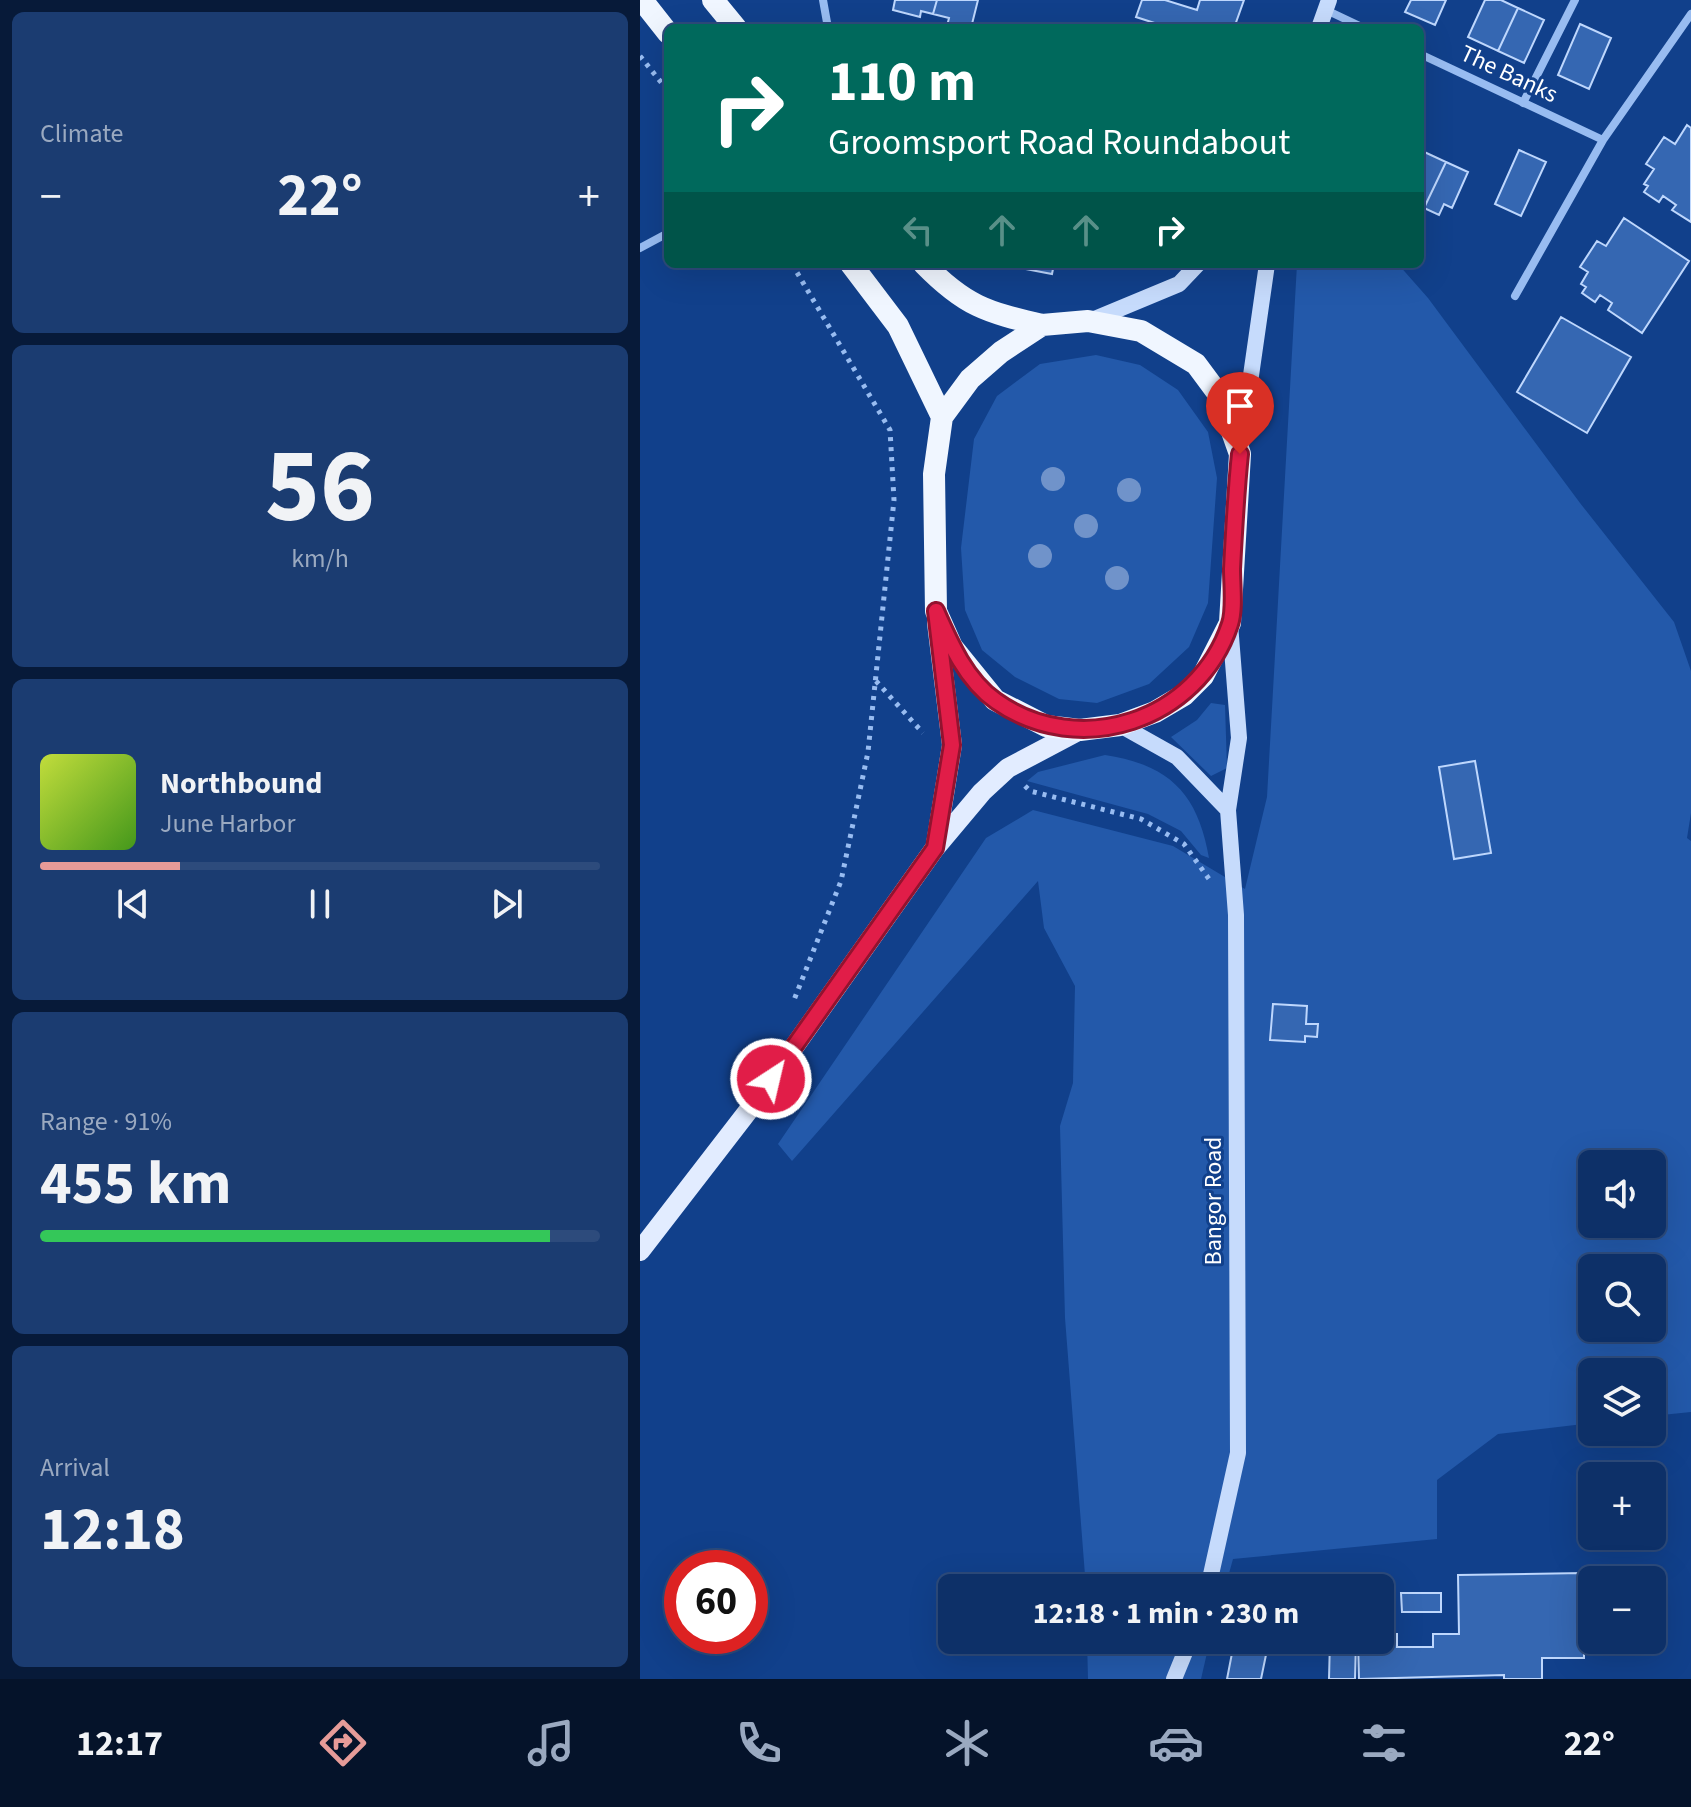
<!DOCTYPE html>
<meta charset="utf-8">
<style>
:root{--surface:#0d3068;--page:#1b3c71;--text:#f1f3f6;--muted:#9aa9c0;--line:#2d4b7c;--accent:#e69b98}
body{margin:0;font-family:"Source Sans 3",sans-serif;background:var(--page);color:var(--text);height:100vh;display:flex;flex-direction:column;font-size:30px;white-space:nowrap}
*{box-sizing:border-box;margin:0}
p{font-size:26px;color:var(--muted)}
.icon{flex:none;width:44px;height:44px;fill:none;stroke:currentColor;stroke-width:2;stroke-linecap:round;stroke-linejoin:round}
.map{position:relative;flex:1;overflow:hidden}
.details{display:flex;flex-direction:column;gap:12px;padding:12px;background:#071a39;width:640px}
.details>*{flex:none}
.guide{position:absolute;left:24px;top:24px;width:760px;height:244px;border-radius:12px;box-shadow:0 8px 32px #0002,0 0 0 2px var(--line);background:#00695c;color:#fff;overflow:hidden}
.fabs{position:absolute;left:938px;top:1150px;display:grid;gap:16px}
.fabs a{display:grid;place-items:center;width:88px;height:88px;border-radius:12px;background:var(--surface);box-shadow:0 8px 32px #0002,0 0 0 2px var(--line);font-size:40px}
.speed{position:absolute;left:24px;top:1550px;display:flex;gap:16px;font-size:40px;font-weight:700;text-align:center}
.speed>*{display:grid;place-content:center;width:104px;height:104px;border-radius:50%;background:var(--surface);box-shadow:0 8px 32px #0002,0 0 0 2px var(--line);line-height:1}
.speed .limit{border:12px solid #d22;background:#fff;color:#111}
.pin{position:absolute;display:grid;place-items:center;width:68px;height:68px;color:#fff;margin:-82px -34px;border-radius:50% 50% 50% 0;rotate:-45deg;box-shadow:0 0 8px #0007}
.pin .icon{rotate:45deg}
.me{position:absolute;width:88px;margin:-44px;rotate:35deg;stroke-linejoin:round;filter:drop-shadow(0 0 6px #0008)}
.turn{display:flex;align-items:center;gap:28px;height:168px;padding:0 32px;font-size:36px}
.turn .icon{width:104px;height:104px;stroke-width:2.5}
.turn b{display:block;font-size:56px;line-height:68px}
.lanes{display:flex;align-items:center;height:76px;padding:0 32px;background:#0003;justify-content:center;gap:40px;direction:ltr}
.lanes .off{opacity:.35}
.big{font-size:60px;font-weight:700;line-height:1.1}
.details .card{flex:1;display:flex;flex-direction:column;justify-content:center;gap:12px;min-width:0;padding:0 28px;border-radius:12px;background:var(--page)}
.details .dial{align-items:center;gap:0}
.dial b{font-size:104px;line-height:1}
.song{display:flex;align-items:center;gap:24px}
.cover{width:96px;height:96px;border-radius:12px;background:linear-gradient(135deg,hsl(70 70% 55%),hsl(100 70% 35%))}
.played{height:8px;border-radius:4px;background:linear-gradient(90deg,var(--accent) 25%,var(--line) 25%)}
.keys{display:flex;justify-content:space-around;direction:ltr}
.heat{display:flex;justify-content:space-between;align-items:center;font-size:44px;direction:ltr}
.charge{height:12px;border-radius:6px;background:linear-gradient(90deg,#34c759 91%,var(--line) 0)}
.trip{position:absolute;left:298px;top:1574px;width:456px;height:80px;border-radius:12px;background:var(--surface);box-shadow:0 8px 32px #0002,0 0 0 2px var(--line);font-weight:700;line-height:80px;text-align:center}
.tab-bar{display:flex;height:128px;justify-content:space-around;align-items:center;background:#05132a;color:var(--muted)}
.tab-bar .icon{width:56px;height:56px}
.tab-bar .on{color:var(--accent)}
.tab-bar b{font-size:36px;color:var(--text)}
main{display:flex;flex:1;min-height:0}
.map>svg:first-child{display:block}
</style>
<main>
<section class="details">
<div class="card"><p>Climate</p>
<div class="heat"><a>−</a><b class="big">22°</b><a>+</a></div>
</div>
<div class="card dial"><b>56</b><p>km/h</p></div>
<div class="card">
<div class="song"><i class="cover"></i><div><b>Northbound</b><p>June Harbor</p></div></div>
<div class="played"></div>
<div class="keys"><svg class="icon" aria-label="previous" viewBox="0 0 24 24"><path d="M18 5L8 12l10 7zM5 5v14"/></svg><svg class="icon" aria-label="pause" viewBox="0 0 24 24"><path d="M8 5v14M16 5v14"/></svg><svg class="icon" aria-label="next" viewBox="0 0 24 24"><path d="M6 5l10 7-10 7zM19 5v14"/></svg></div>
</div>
<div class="card"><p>Range · 91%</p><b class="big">455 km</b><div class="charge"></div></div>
<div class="card"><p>Arrival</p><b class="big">12:18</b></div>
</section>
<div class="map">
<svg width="1051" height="1679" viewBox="0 0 1051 1679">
<rect width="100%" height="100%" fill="#11408b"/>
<path fill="#2359aa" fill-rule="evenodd" d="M657,264H758L788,298L940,503L1034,622L1051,671V813L1047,838L1051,841V1412L1012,1416V1372H952V1423L858,1434L797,1480V1539L593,1559L585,1588H446L425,1318L420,1126L433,1083L435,986L404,928L398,881L152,1161L138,1144L346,838L393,810L533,846L605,889L627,797ZM952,1164H1012V1224H952ZM952,1268H1012V1328H952Z
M456,355L500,365L538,390L568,432L577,478L568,603L549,647L509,684L457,703L419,699L375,677L342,650L325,610L321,548L334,439L357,396L400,364Z
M571,703L585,705L587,768L571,776L531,737L557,720Z
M465,755C530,765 558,794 569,858L561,855L541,831L508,814L387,781L398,772Z
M447,1640H570L561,1679H448Z"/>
<path fill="#3567b2" stroke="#bed7fd" stroke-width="2" d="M255,0H297L293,14L281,11L280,17L253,10Z
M297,0H338L331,28L307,26L309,18L293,14Z
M502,0H525L557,10L560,0H604L594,28H530L496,17Z
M771,0H806L795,25L765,12Z
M845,0H861L878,8L858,51L828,37Z
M878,8L904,20L884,63L858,51Z
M940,24L971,38L949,89L918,75Z
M1047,125L1051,128V222L1032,210L1036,205L1023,196L1019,202L1004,192L1008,186L1004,184L1014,169L1006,164L1024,137L1035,144Z
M780,150L806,162L784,208L780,207Z
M879,150L906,162L881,216L855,204Z
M806,162L828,172L812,208L804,204L799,215L784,208Z
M984,218L1049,261L1002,333L968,310L972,303L960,295L955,302L942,293L946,287L941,284L948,272L940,267L957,241L966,246Z
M380,264H414L412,274L380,268Z
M921,317L991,357L947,433L877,392Z
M835,761L851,853L814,859L799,767Z
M633,1004L667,1006L666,1024H678L677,1037L665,1036V1042L630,1040Z
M943,1573L944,1658H902V1679H864V1675L719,1679L718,1640H740V1634H757V1647H793V1634H819L818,1575Z
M761,1593H801V1612H762Z
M690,1640H716L715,1679H689Z
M594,1643L627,1650L621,1679H587Z"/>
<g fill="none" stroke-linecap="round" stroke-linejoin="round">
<path stroke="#98bcf1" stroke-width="5" stroke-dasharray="4 6" stroke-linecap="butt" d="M0,56L28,91
M152,264L250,430L254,500L228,752L201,881L154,1000
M236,681L283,733
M385,786L390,791L501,819L544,844L569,879"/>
<path stroke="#98bcf1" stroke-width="8" d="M183,0L188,28
M686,10L724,28
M780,54L963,140
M883,103L935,0
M0,248L28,233
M875,296L963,140L1051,14"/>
<path stroke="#c6dbfc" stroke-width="16" d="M679,28L689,0
M450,321L539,284L558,264
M600,452L627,264
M480,725L537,757L588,810
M568,1588L598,1453L596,915L588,810L599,738L590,624
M534,1679L550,1640"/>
<path stroke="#e2ecff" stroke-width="20" d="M296,844L312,745L297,623
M0,1251L115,1102L295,848L342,792L368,768L440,730"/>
<path stroke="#f0f6ff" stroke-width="22" d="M2,0L28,33
M73,0L96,28
M211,264L258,326L302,417
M284,264C325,306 346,312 402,325
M448,321L501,331L556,364L579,395L600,454L590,623L563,676L544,695L515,712L480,725L440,730L406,726L355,700L312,647L296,611L294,474L302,417L330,379L361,352L402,325Z"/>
</g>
<g fill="#7093ca">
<circle cx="413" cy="479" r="12"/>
<circle cx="489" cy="490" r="12"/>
<circle cx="446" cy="526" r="12"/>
<circle cx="400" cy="556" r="12"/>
<circle cx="477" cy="578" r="12"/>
</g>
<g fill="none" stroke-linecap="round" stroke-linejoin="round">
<defs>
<path id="route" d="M131,1079L295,848L312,745L296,611C310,643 326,680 356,701C439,760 558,721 590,624C595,609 592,586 592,569C594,531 596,492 600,454"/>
</defs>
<use href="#route" stroke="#92132f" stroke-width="20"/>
<use href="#route" stroke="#e11d48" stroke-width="14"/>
</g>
<g text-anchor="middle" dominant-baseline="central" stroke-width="6" stroke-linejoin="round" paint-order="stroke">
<g font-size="24" fill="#fff" stroke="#11408b">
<text transform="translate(869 74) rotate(25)">The Banks</text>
<text transform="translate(573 1201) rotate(-90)">Bangor Road</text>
</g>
</g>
</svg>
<div class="fabs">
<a><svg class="icon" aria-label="sound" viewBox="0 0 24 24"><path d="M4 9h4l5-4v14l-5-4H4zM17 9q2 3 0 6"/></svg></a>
<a><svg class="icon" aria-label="search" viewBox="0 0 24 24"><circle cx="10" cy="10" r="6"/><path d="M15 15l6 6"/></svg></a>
<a><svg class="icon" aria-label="layers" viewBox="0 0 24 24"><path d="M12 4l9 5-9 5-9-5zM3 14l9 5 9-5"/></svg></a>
<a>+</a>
<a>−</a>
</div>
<div class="speed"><div class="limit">60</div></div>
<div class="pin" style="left:600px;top:454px;background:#d93025"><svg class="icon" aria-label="arrive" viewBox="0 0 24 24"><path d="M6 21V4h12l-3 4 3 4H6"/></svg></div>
<svg class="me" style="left:131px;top:1079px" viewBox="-20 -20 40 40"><circle r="17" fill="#e11d48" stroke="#fff" stroke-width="3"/><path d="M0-11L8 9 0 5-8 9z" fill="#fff"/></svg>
<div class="trip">12:18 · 1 min · 230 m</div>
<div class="guide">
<div class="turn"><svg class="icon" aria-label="right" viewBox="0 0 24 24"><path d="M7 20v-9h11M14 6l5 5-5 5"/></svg><div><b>110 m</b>Groomsport Road Roundabout</div></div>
<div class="lanes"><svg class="icon off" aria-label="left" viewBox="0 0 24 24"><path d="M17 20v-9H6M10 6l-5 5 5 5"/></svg><svg class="icon off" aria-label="ahead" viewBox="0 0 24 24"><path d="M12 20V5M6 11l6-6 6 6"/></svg><svg class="icon off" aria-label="ahead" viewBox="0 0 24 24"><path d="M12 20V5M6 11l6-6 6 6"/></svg><svg class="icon" aria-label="right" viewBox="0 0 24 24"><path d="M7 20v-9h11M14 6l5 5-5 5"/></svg></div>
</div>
</div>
</main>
<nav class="tab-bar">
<b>12:17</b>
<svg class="icon on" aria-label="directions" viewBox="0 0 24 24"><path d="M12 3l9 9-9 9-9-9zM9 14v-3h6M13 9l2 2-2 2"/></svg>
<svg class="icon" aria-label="music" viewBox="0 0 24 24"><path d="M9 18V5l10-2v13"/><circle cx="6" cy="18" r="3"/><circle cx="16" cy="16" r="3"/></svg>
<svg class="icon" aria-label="phone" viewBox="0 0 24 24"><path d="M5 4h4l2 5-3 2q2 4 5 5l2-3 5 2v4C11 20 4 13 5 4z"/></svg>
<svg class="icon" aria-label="climate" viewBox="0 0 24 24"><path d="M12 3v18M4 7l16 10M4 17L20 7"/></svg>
<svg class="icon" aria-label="car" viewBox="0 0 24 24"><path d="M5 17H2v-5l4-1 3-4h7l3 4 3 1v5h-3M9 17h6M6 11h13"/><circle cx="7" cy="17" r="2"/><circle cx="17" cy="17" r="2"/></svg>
<svg class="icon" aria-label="filters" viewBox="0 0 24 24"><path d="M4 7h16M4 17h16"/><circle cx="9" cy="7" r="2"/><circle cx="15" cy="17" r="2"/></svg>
<b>22°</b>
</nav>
